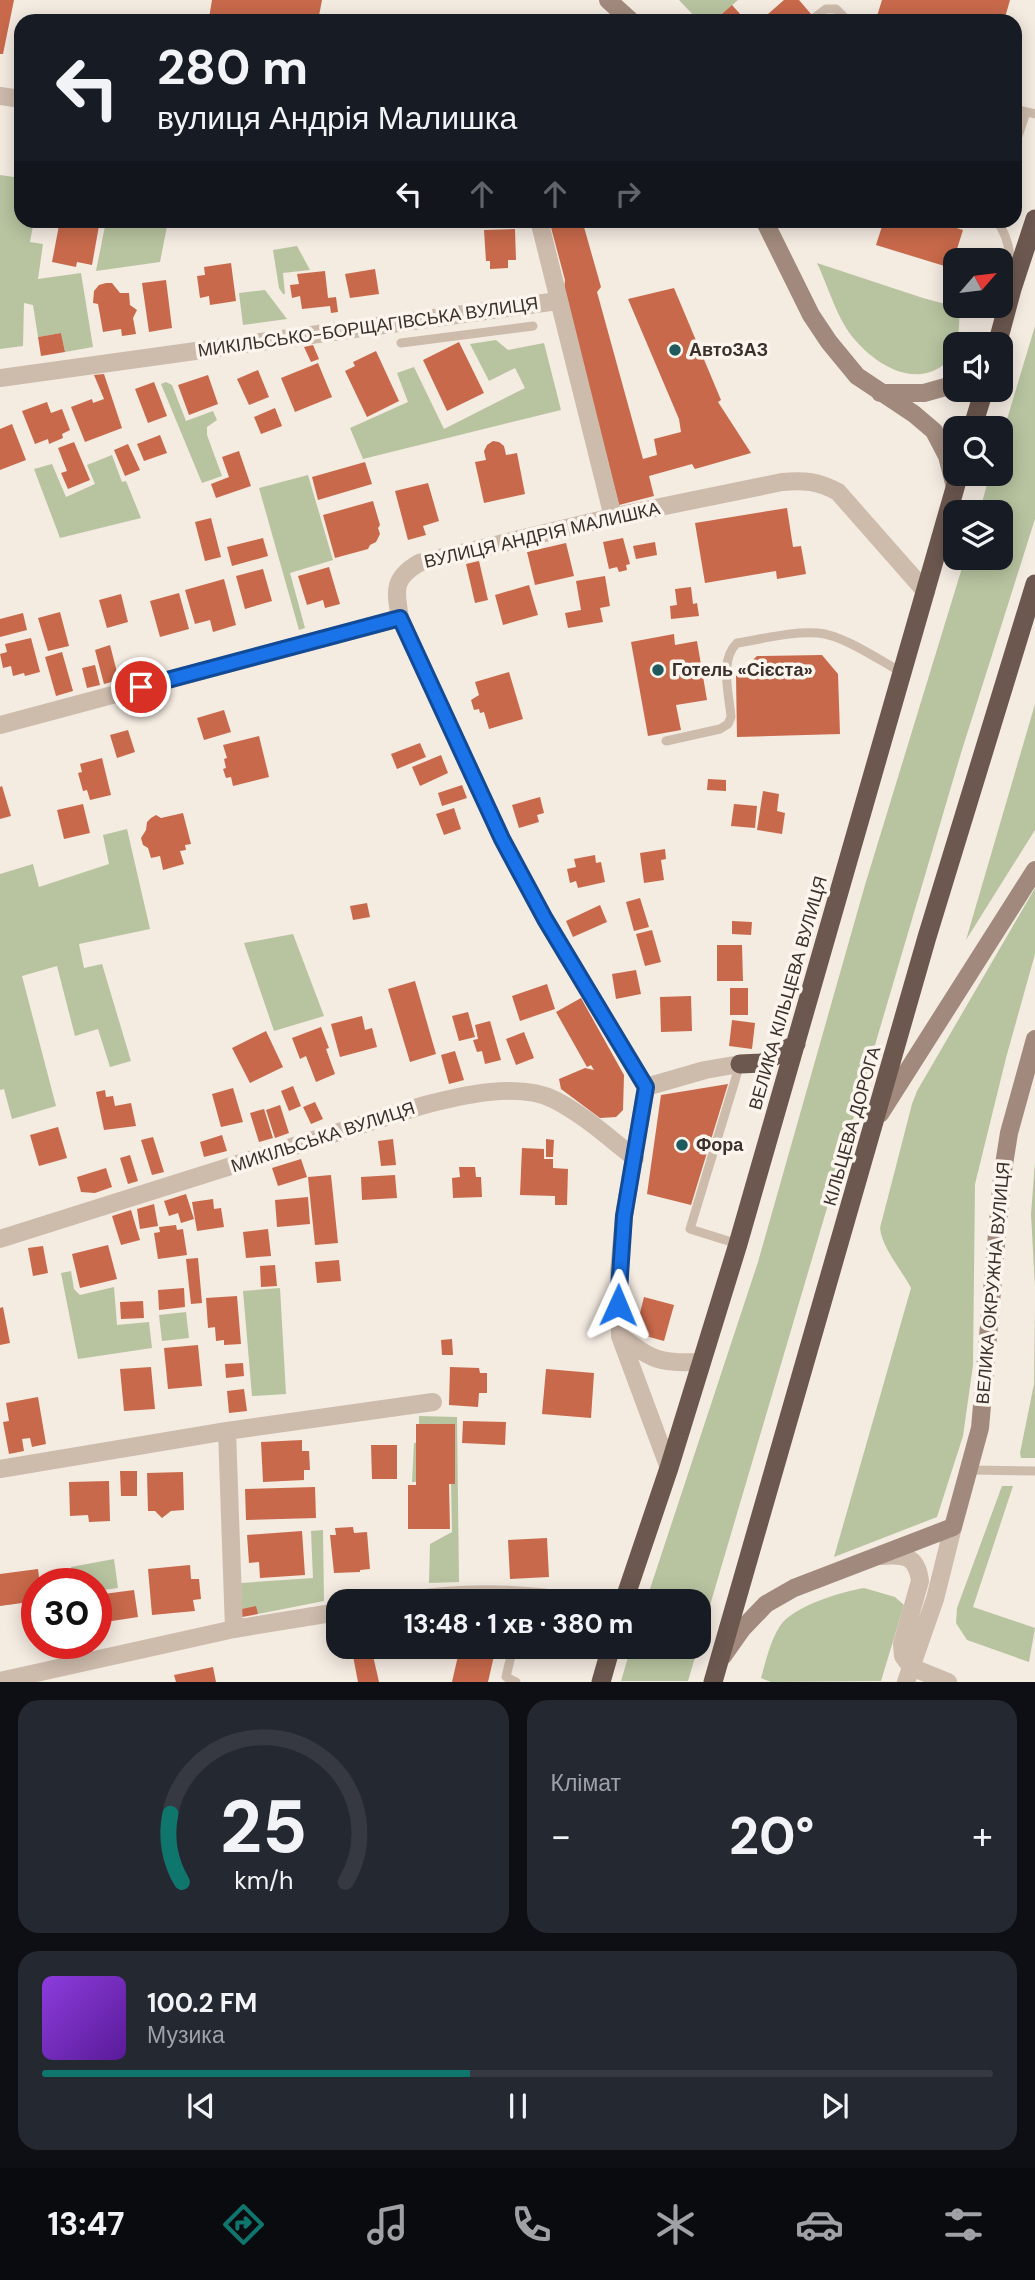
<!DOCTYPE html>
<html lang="uk">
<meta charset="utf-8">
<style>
:root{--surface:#171b24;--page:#242831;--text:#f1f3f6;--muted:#9ea1a6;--line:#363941;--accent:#0f766e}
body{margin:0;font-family:"DM Sans",sans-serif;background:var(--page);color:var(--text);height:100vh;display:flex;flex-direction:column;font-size:26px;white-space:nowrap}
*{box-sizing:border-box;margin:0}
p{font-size:23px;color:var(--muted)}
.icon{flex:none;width:38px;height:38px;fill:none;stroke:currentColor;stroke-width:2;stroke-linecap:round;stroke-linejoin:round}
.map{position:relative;height:1682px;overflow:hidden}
.drawer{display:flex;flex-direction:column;gap:18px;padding:18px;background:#0d0f14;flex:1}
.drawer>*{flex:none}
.guide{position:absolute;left:14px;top:14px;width:1008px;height:214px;border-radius:21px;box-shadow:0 4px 18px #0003;background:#171b24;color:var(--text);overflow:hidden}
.needle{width:46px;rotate:62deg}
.buttons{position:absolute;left:943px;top:248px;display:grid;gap:14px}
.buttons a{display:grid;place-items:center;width:70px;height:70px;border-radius:14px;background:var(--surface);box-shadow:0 4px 18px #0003;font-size:35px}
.speed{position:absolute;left:21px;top:1568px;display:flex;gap:14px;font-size:35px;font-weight:700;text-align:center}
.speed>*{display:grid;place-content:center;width:91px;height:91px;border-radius:50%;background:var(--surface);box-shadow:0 4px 18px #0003;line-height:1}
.speed .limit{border:10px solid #d22;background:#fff;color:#111}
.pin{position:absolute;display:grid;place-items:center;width:60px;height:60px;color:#fff;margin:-30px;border:4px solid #fff;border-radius:50%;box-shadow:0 2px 7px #0007}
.me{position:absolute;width:77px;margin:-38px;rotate:1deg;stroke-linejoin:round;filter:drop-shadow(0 0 5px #0008)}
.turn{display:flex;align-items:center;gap:24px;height:147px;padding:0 28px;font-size:32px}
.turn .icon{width:91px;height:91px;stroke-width:2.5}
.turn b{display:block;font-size:49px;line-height:60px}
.lanes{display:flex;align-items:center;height:66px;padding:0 28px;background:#0003;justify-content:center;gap:35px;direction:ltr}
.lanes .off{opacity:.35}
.big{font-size:52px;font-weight:700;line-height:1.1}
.drawer .card{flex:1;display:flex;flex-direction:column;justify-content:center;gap:10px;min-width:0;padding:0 24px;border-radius:21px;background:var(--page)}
.drawer .dial{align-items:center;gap:0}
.dial svg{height:182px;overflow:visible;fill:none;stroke:var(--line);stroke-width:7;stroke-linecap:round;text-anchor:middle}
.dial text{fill:var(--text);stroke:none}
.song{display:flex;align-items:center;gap:21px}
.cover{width:84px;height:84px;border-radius:10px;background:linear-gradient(135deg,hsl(270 70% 55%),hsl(270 70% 35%))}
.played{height:7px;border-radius:4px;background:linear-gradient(90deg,var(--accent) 45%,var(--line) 45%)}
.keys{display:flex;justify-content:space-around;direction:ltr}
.heat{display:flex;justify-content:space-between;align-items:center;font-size:38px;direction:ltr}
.drawer .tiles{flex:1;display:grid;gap:18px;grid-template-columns:1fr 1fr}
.card:last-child{grid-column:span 2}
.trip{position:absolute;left:326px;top:1589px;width:385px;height:70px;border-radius:21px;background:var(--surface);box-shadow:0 4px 18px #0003;font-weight:700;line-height:70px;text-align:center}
.tabs{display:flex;height:112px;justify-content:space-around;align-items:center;background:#090b0e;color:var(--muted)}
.tabs .icon{width:49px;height:49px}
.tabs .selected{color:var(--accent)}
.tabs b{font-size:32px;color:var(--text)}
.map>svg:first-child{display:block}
</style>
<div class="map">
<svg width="1035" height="1682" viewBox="0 0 1035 1682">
<rect width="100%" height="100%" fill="#f4ebe1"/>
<path fill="#b8c4a0" d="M679,0H738L714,21H699Z
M0,175L21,178V220L34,221L30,242L43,244L38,279L81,273L93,347L65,352L61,333L38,337L33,305L24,303L23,346L0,349Z
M106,221H168L160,262L96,271Z
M297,246L310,270L283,273L285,294H283L279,288L273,250Z
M817,263L923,298L960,308C959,322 959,339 956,350C954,356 947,362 942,366C912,387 876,364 856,341C837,320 829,288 817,263Z
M265,290L287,319L243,325L239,293Z
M1035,326V519L961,753L698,1646V1601H646L758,1262L865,885L965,558H1001V513H979L990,474H1001V439Z
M496,340L508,350L544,343L561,410L363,459L350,428L408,402L397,373L414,367L444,429L525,388L515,368L489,381L470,344Z
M166,382L172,385L186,421L213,411L217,420L207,427V435L222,476L202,483L161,384Z
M112,455L122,482L126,481L141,518L60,538L34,469L52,464L66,497L95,484L87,465Z
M308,475L333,560L290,573L305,628L299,630L259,488Z
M1035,704V830L966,940Z
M127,829L150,929L79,944L84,968L102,964L131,1061L110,1067L98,1029L75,1036L57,966L22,976L56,1106L12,1119L4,1089L0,1090V874L33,864L39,887L109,864L103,835Z
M1035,888V954L1006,1058L975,1184L973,1365L963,1436L937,1517L834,1557L911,1288C901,1269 882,1248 880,1228L912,1104L917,1091Z
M293,934L324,1016L274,1031L244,943Z
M1035,1162V1287L1031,1214Z
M71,1271L74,1289L80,1295L114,1287L117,1325L149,1322L152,1348L78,1359L61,1273Z
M280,1288L286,1394L252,1396L243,1291Z
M1035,1305V1458H1021L1020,1453L1034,1384Z
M186,1312L189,1338L162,1341L159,1315Z
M419,1416L457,1417L459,1582L429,1583L430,1544L452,1532L451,1482H412L414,1443L419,1442Z
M1002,1486H1013L973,1607L1035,1628L1029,1662L967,1640L956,1623L957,1608Z
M323,1530L324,1601L258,1614L242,1609L241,1583L313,1578L311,1531Z
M114,1559L118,1588L96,1591V1584H72L71,1567Z
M864,1588L895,1597L904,1605L881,1681L771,1682L761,1678C766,1661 770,1641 780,1626C793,1606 841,1592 864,1588Z
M631,1647H698L688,1681H621Z"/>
<path fill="#c8694b" d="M0,0H14L3,54H0Z
M212,0H322L318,21H226L209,18Z
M784,0H799L811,14L803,21H760Z
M882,0H1010L1004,21H895L877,16Z
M732,5L741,15L735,21H714Z
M60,220H100L92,265L77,262L76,267L52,262Z
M549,220H582L601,287L597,292L643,459L657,455L654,439L681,432L679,419L628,299L674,288L721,400L718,402L751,453L695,469L692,464L649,476L654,496L619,505L564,290L565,280Z
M884,220H931L963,230L951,268L876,245Z
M515,229L516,260H508V268L490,269V261H486L484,230Z
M231,263L236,301L210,305L209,296L200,298L197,276L205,275L204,267Z
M375,269L379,294L350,298L345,274Z
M325,271L328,298L336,297L338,312L331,313L330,306L302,309L300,296L292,298L290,285L299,284L297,274Z
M166,280L172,328L149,332L142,283Z
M106,283H112L120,293H129L130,305L137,310L133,318L136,334L122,336L121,329L103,332L98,304L93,303L94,291L99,285Z
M61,333L65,352L41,356L38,337Z
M459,342L484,393L447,411L423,360Z
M313,345L319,359L311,362L304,347Z
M376,351L399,401L367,417L345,371L355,366L353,362Z
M318,363L332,397L295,412L281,378Z
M258,370L269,397L249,405L237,379Z
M104,374L122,428L85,442L71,407L92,399L93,403L104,399L94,375Z
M208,375L218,404L189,415L178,385Z
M154,382L167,416L148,423L135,389Z
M47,402L51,413L62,409L70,430L62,434L63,438L49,444L48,439L35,444L22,411Z
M275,408L282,426L261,434L254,417Z
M12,424L26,460L0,470V429Z
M160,435L167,453L144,461L137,444Z
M493,441L499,442L504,446L506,455L517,453L525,494L484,503L475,462L486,460L484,451L487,445Z
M74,442L90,480L68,489L61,473L67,471L58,448Z
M128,444L140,470L125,476L114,450Z
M239,451L251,486L216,498L211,484L229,477L222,457Z
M365,462L372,484L318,500L312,477Z
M428,483L439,521L423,526L426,535L408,540L395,491Z
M373,501L380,525L378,528L380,534L376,542L370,545L368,549L335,558L323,515Z
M787,508L793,547L801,546L806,574L777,579L776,571L705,583L695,523Z
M211,518L221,557L205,561L195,522Z
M263,538L268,556L232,566L227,547Z
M623,538L630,564L626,565L627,570L619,572L617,567L609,569L603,542Z
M655,542L657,555L636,559L633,546Z
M566,543L574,576L535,585L527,552Z
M479,561L488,600L475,603L466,564Z
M329,567L340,604L325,608L323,600L307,605L298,576Z
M263,569L272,601L245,609L236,576Z
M605,576L610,606L600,608L603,622L568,628L565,613L581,610L576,581Z
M224,579L236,625L213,632L210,620L195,624L185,590Z
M529,585L538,615L503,625L495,595Z
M691,587L693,604L697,603L699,616L671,619L670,606L677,605L675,589Z
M179,593L189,629L160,637L150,601Z
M121,594L128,622L107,628L99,600Z
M60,612L69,646L48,651L38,618Z
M23,613L27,630L0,637V619Z
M674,634L675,645L697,641L707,700L676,705L681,730L648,736L631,642Z
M31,638L40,672L25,676L24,673L13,676L11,666L3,668L0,654L7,652L5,644Z
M110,645L119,680L104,684L95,650Z
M62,652L73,691L56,696L45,657Z
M822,655L838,674L840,734L737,737L736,676L757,656Z
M95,665L100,685L87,688L82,668Z
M509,672L523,719L489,729L484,712L480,713L479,709L474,710L471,700L479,695L475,682Z
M224,710L231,732L204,740L197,718Z
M128,730L135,752L117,758L110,735Z
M259,736L269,777L233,786L231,777L226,778L223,769L226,768L224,759L227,758L223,745Z
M420,743L426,757L397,769L391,754Z
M441,755L448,773L420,786L412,767Z
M102,758L111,795L90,800L87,790L83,791L78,773L82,772L80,764Z
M708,779L726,780V791L707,790Z
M462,785L467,798L442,806L438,793Z
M2,786L11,816L0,819V787Z
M763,791L779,794L777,811L785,813L782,834L757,830Z
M540,797L544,813L537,815L539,822L519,828L512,805Z
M83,804L90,833L64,839L57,810Z
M734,804L757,806L755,828L731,826Z
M454,808L461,829L444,835L436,814Z
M183,813L191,844L185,845L186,850L180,851L184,864L163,870L160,856L151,858L148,848L143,845L141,838L146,830L147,822L151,818L156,815L161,818Z
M665,849L666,859L661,860L664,880L644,883L640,853Z
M595,855L596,863L601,862L605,882L578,888L576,881L570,883L567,869L576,867L574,859Z
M640,898L649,927L634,931L626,902Z
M367,903L370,917L353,920L350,906Z
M600,905L607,922L573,937L566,921Z
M732,921L752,922L751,935L732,934Z
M652,930L661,962L645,966L636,934Z
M717,945H742L743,981H717Z
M636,970L641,994L616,999L612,974Z
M415,981L436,1054L410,1062L388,989Z
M547,984L555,1009L520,1021L512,996Z
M730,988H748V1015H730Z
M691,996L692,1031L661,1032L660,997Z
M581,998L624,1075L623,1110L616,1117L600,1118L561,1089L559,1079L585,1068L594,1070L591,1065L587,1067L556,1012Z
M468,1012L475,1037L459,1041L452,1016Z
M362,1016L365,1030L372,1028L377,1047L340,1057L331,1024Z
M732,1020L755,1023L752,1049L729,1046Z
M490,1021L501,1060L485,1064L482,1051L477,1052L473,1040L478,1039L475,1025Z
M321,1027L329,1048L326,1049L335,1074L316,1082L306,1056L300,1059L292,1038Z
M266,1031L283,1067L250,1083L232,1048Z
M524,1032L534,1058L516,1065L506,1039Z
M455,1051L464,1080L449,1084L441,1055Z
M728,1084L691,1205L647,1194L661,1095Z
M293,1086L301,1106L289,1111L281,1091Z
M233,1088L243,1122L221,1127L212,1094Z
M105,1090L106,1097L113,1096L115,1106L131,1103L136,1126L104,1130L96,1092Z
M315,1102L323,1119L311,1124L303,1107Z
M280,1105L289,1133L275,1138L266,1110Z
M264,1109L273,1138L259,1142L250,1113Z
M58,1127L67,1158L39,1166L30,1135Z
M222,1135L227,1151L204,1157L200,1142Z
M153,1137L164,1172L152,1175L141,1140Z
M393,1139L396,1165L381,1166L378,1141Z
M546,1139L554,1140L553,1157H546Z
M522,1148L544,1149V1159H553V1168L568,1169L567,1205H555V1196L520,1195Z
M130,1155L138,1181L128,1184L120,1158Z
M301,1159L307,1177L278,1186L272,1168Z
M459,1167H475L476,1177H481L482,1197L453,1198L452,1178L460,1177Z
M106,1168L112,1187L95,1193L81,1192L77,1177Z
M331,1175L338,1243L315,1245L308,1177Z
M395,1175L397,1198L362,1200L361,1177Z
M186,1194L194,1219L181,1223L178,1213L169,1216L164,1201Z
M308,1197L310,1224L277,1227L275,1200Z
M213,1199L214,1209L221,1208L224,1227L197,1231L192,1202Z
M154,1204L158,1226L140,1229L137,1209Z
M131,1210L140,1240L121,1245L112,1216Z
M176,1225L177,1230L183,1229L187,1255L158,1259L154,1233L160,1232L159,1227Z
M268,1229L271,1256L246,1258L243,1232Z
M108,1245L117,1279L80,1288L72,1254Z
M43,1246L48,1273L33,1276L28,1248Z
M198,1258L202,1303L191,1304L186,1259Z
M339,1260L341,1281L317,1283L315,1262Z
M275,1265L277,1286L261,1287L260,1266Z
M184,1288L185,1307L159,1310L158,1290Z
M237,1296L241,1344L224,1345V1340L216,1341L215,1327L208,1328L206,1298Z
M644,1297L674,1305L664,1341L642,1335L637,1325Z
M143,1301L144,1318L121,1319L120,1302Z
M3,1307L10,1343L0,1345V1308Z
M452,1339L453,1355H442L441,1340Z
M198,1345L202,1386L168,1389L164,1348Z
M243,1363L244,1376L226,1378L225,1364Z
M151,1367L155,1409L124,1411L120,1369Z
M450,1367L479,1368L480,1373H487V1393H479L478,1407L449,1405Z
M546,1369L594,1373L591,1418L542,1414Z
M244,1389L247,1411L229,1413L227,1391Z
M38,1397L46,1444L32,1447L30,1438L22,1439L24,1451L9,1454L3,1422L9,1421L6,1403Z
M463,1421L506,1422L505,1445L462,1443Z
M416,1424H455V1484H449L450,1529H408V1485H416Z
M302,1440V1451H309L310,1470H304V1480L263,1482L261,1442Z
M371,1445H397V1479H372Z
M120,1471H137V1496H121Z
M183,1472L184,1510L171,1511L162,1518L155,1511H148L147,1473Z
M109,1481L110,1521L89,1522L88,1515L70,1516L69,1482Z
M315,1487L316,1518L246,1520L245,1489Z
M353,1527L354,1533L367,1532L370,1569L360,1570V1572L334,1573L330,1535H336L335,1528Z
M302,1531L305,1575L260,1578L259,1562L249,1563L247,1535Z
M547,1538L549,1577L510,1579L508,1540Z
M190,1565L191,1579H199L201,1599L193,1600L195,1611L152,1615L148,1569Z
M38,1569L40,1584H37V1601L0,1606V1574Z
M134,1590L138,1617L99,1623L96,1595Z
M256,1606L258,1614L242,1617V1609Z
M64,1643H83V1650L65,1654Z
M371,1647L379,1682H358L352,1651Z
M460,1647H496L488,1682H452Z
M213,1667L216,1682H176L174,1675Z"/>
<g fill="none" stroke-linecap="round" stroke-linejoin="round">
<path stroke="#cdbbac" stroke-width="9" d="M810,21L826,9H836L848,21
M1015,109L1035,114
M1015,145L1026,112
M996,220C1007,234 1011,254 1011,271
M401,343L533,326
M666,741L720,729L728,724L731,717C729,693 719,660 737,643C763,639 792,631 818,633C843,635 879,660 901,672
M738,1244L690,1229L740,1064
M969,1470L1035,1471
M513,1647L506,1677L516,1682"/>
<path stroke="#cdbbac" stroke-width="18" d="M0,96L21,99
M539,220L613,517
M0,378L558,301
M0,725L400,618
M646,1087L705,1070L740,1064
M0,1239L421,1106C458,1096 519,1081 555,1100C584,1115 609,1138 635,1158
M620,1336C653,1360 659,1364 700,1362
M227,1431L234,1629
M669,1468L620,1336L619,1272L624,1216L646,1087L545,919L502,839L400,618C395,590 393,578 419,563L621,515L782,482C804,480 818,481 838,492L926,592
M0,1469L227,1431L433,1402
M403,1601C458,1592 514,1592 570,1601
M0,1681L234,1629L338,1612"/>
<path stroke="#cdbbac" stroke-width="18" d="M881,1556C903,1554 917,1555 920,1581L902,1644L903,1656L911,1667
M911,1667L948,1682
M906,1682L935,1599L953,1527"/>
<path stroke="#a18a7d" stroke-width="18" d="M608,0L631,21
M764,220L811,315L829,342L857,376L914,414L934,431L947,456L955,487
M880,393H924L956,384
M880,1114L1035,870
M723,1656L742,1629L766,1604L794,1588L953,1527L980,1428L1002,1177L1009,1133L1035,1039"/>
<path stroke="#6c584f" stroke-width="19" d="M997,345L1012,289L1035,219
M972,429L984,390
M740,1064L762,1063L796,1044
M624,1601L669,1468L738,1244L959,474
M601,1682L611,1647
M713,1682L927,937L1035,584"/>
</g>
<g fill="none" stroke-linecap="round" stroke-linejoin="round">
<defs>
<path id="route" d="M141,687L400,618L502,839L545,919L646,1087L624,1216L618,1305"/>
</defs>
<use href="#route" stroke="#114b97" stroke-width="18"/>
<use href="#route" stroke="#1a73e8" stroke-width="12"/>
</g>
<g fill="#1f5a5e" stroke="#fbf5ee" stroke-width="2.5">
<circle cx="675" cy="350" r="7"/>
<circle cx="658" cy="670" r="7"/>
<circle cx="682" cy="1145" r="7"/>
</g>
<g text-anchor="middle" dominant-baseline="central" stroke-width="7" stroke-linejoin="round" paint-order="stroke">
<g font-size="18" fill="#3b302b" stroke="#fbf5ee">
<text transform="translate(368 327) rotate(-8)">МИКІЛЬСЬКО-БОРЩАГІВСЬКА ВУЛИЦЯ</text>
<text transform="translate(542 535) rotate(-13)">ВУЛИЦЯ АНДРІЯ МАЛИШКА</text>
<text transform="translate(788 993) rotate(-74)">ВЕЛИКА КІЛЬЦЕВА ВУЛИЦЯ</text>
<text transform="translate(852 1126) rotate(-74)">КІЛЬЦЕВА ДОРОГА</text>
<text transform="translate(323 1137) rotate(-18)">МИКІЛЬСЬКА ВУЛИЦЯ</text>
<text transform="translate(993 1283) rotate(-85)">ВЕЛИКА ОКРУЖНА ВУЛИЦЯ</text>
</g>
<g font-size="18" font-weight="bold" fill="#3b302b" stroke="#fbf5ee" text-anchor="start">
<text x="689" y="350">АвтоЗАЗ</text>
<text x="672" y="670">Готель «Сієста»</text>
<text x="696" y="1145">Фора</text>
</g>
</g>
</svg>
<div class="buttons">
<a><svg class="needle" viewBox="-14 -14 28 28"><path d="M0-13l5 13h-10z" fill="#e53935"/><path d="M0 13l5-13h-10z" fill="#9ea1a6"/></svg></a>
<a><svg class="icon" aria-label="sound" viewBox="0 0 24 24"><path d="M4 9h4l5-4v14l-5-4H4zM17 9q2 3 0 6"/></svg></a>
<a><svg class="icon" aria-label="search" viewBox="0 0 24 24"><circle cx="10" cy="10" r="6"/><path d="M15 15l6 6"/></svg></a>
<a><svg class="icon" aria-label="layers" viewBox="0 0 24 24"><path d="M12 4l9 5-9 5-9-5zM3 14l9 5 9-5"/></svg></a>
</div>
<div class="speed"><div class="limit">30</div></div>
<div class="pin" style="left:141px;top:687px;background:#d93025"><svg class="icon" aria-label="arrive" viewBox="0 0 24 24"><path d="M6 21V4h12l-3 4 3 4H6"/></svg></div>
<svg class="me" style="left:618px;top:1305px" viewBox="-20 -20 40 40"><path d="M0-17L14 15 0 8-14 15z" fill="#1a73e8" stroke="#fff" stroke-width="4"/></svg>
<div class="trip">13:48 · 1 хв · 380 m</div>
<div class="guide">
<div class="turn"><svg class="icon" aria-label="left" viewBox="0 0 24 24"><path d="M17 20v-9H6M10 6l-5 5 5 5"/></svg><div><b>280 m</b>вулиця Андрія Малишка</div></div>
<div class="lanes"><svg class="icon" aria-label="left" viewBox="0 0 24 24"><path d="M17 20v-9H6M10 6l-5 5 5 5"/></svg><svg class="icon off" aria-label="ahead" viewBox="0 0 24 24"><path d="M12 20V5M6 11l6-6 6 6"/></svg><svg class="icon off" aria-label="ahead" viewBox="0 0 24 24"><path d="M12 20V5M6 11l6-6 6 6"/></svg><svg class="icon off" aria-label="right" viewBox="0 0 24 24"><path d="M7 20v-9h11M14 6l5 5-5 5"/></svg></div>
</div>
</div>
<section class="drawer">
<div class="tiles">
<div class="card dial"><svg viewBox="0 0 100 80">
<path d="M14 69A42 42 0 1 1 86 69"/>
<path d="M14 69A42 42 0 0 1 9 39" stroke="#0f766e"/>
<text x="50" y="56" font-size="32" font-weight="700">25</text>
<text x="50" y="72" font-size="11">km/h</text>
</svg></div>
<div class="card"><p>Клімат</p>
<div class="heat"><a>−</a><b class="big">20°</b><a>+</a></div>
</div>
<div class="card">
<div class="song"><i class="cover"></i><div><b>100.2 FM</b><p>Музика</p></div></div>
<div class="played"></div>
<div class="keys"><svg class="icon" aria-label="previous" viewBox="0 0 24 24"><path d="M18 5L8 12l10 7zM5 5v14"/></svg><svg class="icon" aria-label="pause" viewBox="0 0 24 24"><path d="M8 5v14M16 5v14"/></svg><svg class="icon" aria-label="next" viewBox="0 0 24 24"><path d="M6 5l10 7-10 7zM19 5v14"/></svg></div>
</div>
</div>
</section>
<nav class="tabs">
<b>13:47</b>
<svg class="icon selected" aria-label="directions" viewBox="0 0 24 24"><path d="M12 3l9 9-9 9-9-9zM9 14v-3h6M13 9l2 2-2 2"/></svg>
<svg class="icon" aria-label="music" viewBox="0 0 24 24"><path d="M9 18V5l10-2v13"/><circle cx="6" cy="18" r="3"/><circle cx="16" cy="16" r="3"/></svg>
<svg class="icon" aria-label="phone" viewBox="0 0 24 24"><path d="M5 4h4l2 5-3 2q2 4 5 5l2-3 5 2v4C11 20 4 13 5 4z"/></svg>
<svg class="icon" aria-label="climate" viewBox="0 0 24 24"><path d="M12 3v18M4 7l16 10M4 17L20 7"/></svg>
<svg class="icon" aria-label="car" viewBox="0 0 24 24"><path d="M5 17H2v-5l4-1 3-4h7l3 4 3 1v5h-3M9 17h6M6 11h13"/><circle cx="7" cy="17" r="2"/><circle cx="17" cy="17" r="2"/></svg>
<svg class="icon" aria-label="filters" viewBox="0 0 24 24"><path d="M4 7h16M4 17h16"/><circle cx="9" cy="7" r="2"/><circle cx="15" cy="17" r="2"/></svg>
</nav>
